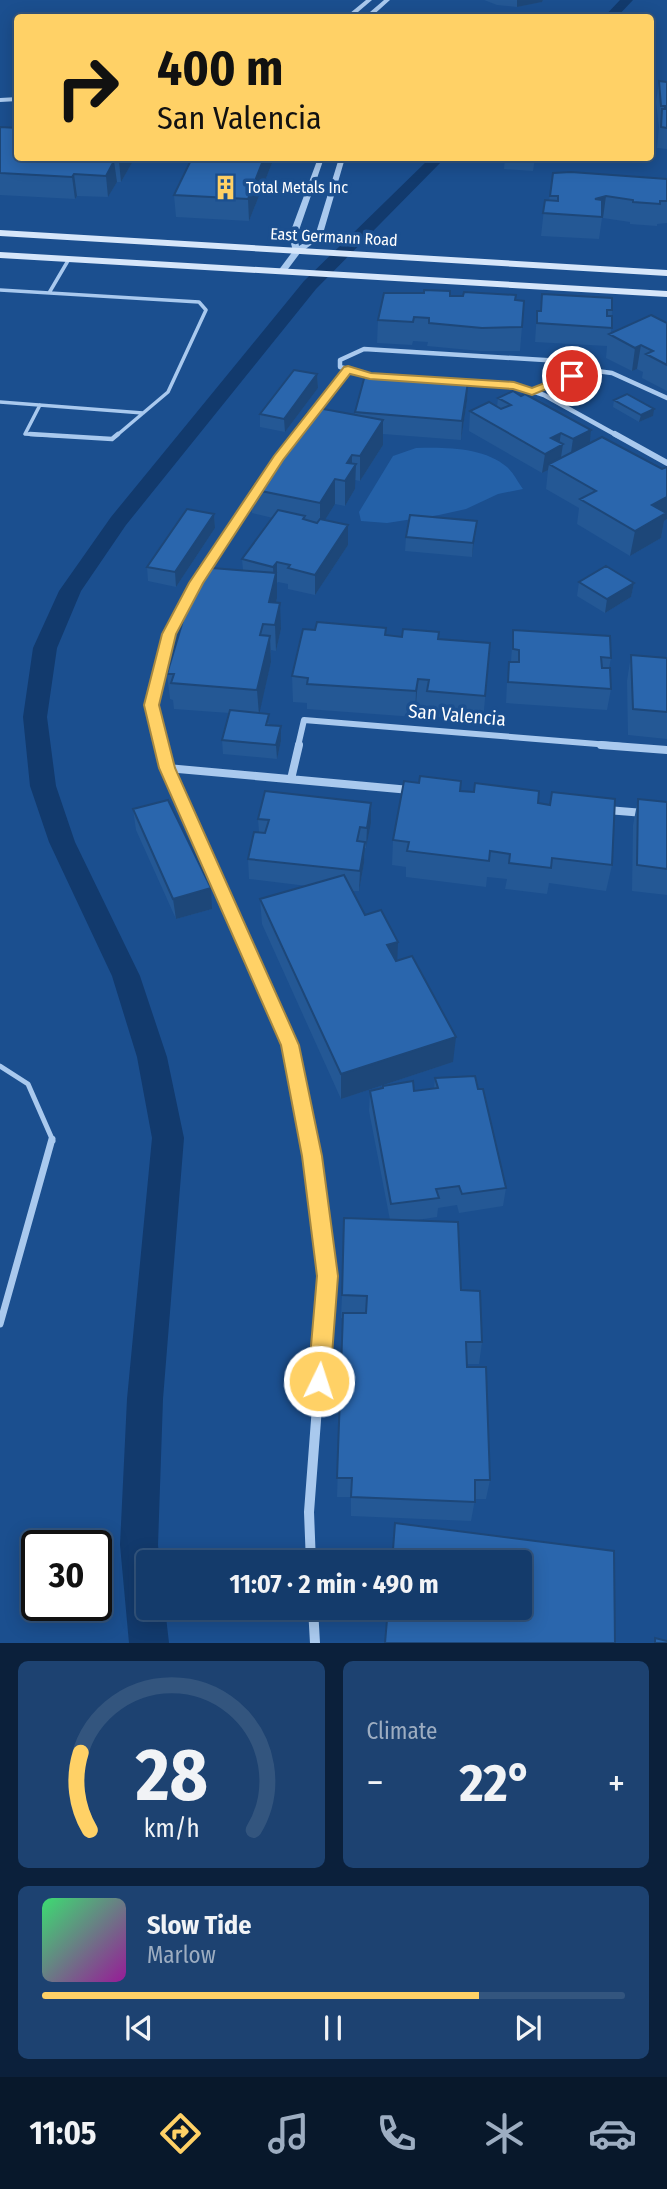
<!DOCTYPE html>
<meta charset="utf-8">
<style>
:root{--surface:#143b6b;--page:#1d4271;--text:#f1f3f6;--muted:#9dadc1;--line:#33557e;--accent:#ffd166}
body{margin:0;font-family:"Fira Sans Condensed",sans-serif;background:var(--page);color:var(--text);height:100vh;display:flex;flex-direction:column;font-size:26px;white-space:nowrap}
*{box-sizing:border-box;margin:0}
p{font-size:23px;color:var(--muted)}
.icon{flex:none;width:38px;height:38px;fill:none;stroke:currentColor;stroke-width:2;stroke-linecap:round;stroke-linejoin:round}
.map{position:relative;height:1643px;overflow:hidden}
.side{display:flex;flex-direction:column;gap:18px;padding:18px;background:#0b203b;flex:1}
.side>*{flex:none}
.hud{position:absolute;left:14px;top:14px;width:640px;height:147px;border-radius:7px;box-shadow:0 4px 18px #0003,0 0 0 2px var(--line);background:#ffd166;color:#111;overflow:hidden}
.speed{position:absolute;left:21px;top:1530px;display:flex;gap:14px;font-size:35px;font-weight:700;text-align:center}
.speed>*{display:grid;place-content:center;width:91px;height:91px;border-radius:50%;background:var(--surface);box-shadow:0 4px 18px #0003,0 0 0 2px var(--line);line-height:1}
.speed .limit{border:4px solid #111;border-radius:10px;background:#fff;color:#111}
.pin{position:absolute;display:grid;place-items:center;width:60px;height:60px;color:#fff;margin:-30px;border:4px solid #fff;border-radius:50%;box-shadow:0 2px 7px #0007}
.me{position:absolute;width:77px;margin:-38px;rotate:4deg;stroke-linejoin:round;filter:drop-shadow(0 0 5px #0008)}
.turn{display:flex;align-items:center;gap:24px;height:147px;padding:0 28px;font-size:32px}
.turn .icon{width:91px;height:91px;stroke-width:2.5}
.turn b{display:block;font-size:49px;line-height:60px}
.big{font-size:52px;font-weight:700;line-height:1.1}
.side .tile{flex:1;display:flex;flex-direction:column;justify-content:center;gap:10px;min-width:0;padding:0 24px;border-radius:10px;background:var(--page)}
.side .dial{align-items:center;gap:0}
.dial svg{height:182px;overflow:visible;fill:none;stroke:var(--line);stroke-width:7;stroke-linecap:round;text-anchor:middle}
.dial text{fill:var(--text);stroke:none}
.song{display:flex;align-items:center;gap:21px}
.cover{width:84px;height:84px;border-radius:10px;background:linear-gradient(135deg,hsl(140 70% 55%),hsl(300 70% 35%))}
.played{height:7px;border-radius:4px;background:linear-gradient(90deg,var(--accent) 75%,var(--line) 75%)}
.keys{display:flex;justify-content:space-around;direction:ltr}
.heat{display:flex;justify-content:space-between;align-items:center;font-size:38px;direction:ltr}
.side .tiles{flex:1;display:grid;gap:18px;grid-template-columns:1fr 1fr}
.tile:last-child{grid-column:span 2}
.trip{position:absolute;left:136px;top:1550px;width:396px;height:70px;border-radius:7px;background:var(--surface);box-shadow:0 4px 18px #0003,0 0 0 2px var(--line);font-weight:700;line-height:70px;text-align:center}
.tab-bar{display:flex;height:112px;justify-content:space-around;align-items:center;background:#08182b;color:var(--muted)}
.tab-bar .icon{width:49px;height:49px}
.tab-bar .selected{color:var(--accent)}
.tab-bar b{font-size:32px;color:var(--text)}
.map>svg:first-child{display:block}
</style>
<div class="map">
<svg width="667" height="1643" viewBox="0 0 667 1643">
<rect width="100%" height="100%" fill="#1b4f8f"/>
<path fill="#2461a8" d="M416,448C444,447 484,447 507,467C513,472 518,482 523,489L498,494L466,509L439,515L387,523L361,521L359,512L393,456Z"/>
<g fill="none" stroke-linecap="round" stroke-linejoin="round">
<path fill="#123a6d" fill-rule="evenodd" d="M620,0H633L616,18H603Z
M430,158H445L316,289L126,525L81,591L57,648L47,717L56,786L75,842L140,976L167,1057L184,1138L163,1399L158,1545L160,1563H149V1608H165L169,1643H129L120,1545L127,1399L152,1138L137,1057L112,976L49,842L30,786L23,717L33,648L59,591L111,517L304,281Z"/>
<path stroke="#a9c9ee" stroke-width="3.5" d="M0,290L199,302L206,310L168,392L116,436
M49,293L69,259
M0,402L143,413
M40,405L25,434L61,436"/>
<path stroke="#a9c9ee" stroke-width="4.5" d="M30,434L112,439L118,434"/>
<path stroke="#a9c9ee" stroke-width="5" d="M0,1066L28,1084L53,1141"/>
<path stroke="#a9c9ee" stroke-width="7" d="M0,1324L52,1139"/>
<path stroke="#a9c9ee" stroke-width="4.5" d="M574,368L612,373L667,398
M374,376L340,367V360L364,349L561,361L574,368L572,376L532,391
M459,382L514,385L544,395L618,436
M307,421L348,369"/>
<path stroke="#a9c9ee" stroke-width="6" d="M615,434L667,463
M161,746L151,705L168,634L196,583L255,493
M298,746L304,720L622,746"/>
<path stroke="#a9c9ee" stroke-width="8" d="M161,745L167,768L290,1045L309,1141
M601,745L667,750
M167,768L410,790
M291,779L299,745
M607,810L644,813"/>
<path stroke="#a9c9ee" stroke-width="10" d="M309,1139L327,1276L309,1512L311,1563
M313,1608L315,1643"/>
<path fill="#a9c9ee" fill-rule="evenodd" d="M366,0H372L351,18H344Z
M384,0H390L370,18H363Z
M18,97V101L0,102V98Z
M318,158H324L297,236L299,246L315,236L339,158H345L322,237L300,253L285,273H279L278,271L293,251L289,236Z"/>
<path fill="#d6e6fa" fill-rule="evenodd" d="M0,230L667,270V276L0,236Z
M0,252L667,291V297L0,258Z"/>
</g>
<path fill="#245895" d="M484,0H543L542,2L517,7L497,5Z
M659,81L667,82V149L657,148L659,127L656,102Z
M0,127L133,161L121,182H117L108,197L77,196L75,199L0,195Z
M192,158H274L249,221L176,217L174,195Z
M505,158H535L533,171L504,169Z
M553,173L667,179V223L657,224V226L630,224V222L603,218H602L599,239L541,236L545,200L549,201Z
M542,294L612,310L611,333L667,323V391L642,378L643,372L637,369L632,371L606,358L607,346L535,342L537,311H540Z
M450,296L524,301L520,351H480L427,346L428,342L413,341L412,345L377,343L378,320Z
M317,374L318,388L285,432L260,427V414Z
M468,382L467,401L461,440L383,434V445L360,481L355,480V489L345,506L335,504L325,520L348,525V545L315,595L288,589V584L278,582L277,583V598L276,603L281,629L276,651L271,650V662L259,713L270,725L281,726V741L277,759L223,754L222,740L229,713L174,709L173,700L170,699L167,674L243,570L242,559L273,518L252,513L251,489L314,414L355,415V412Z
M498,398L591,430L589,444L662,469L667,467V519L664,521L661,538L630,556L577,524L579,508L546,489L548,470L542,473L469,431L470,411L497,407Z
M614,400L653,416L639,422L613,407Z
M214,514L215,528L176,587L148,581L147,567Z
M475,535L472,557L405,551L406,537Z
M579,582L634,583L631,597L605,613L577,596Z
M513,630L611,658L609,668L611,689L607,710L506,703L507,682L509,662H511Z
M385,635L490,643L483,721L426,716L427,706L416,705L415,717L307,709V703L293,702L292,676Z
M631,655L667,658V739L628,735L627,681Z
M461,781L460,791L538,803L612,865L606,891L549,883L547,894L505,889L507,879L487,877L486,887L406,877V867L392,865L393,840L419,783Z
M638,799L667,802V895L632,891L633,825Z
M133,809L212,909L176,919L136,830Z
M258,819L371,823L366,848H365L364,863L359,891H352L365,915L397,960L453,1062L341,1099L262,924L260,899L307,886L249,879L248,859L259,832Z
M435,1078L506,1188L503,1206L459,1213L457,1205L438,1208L437,1217L410,1221L461,1290L482,1342L479,1364H467L490,1480L486,1499H475L471,1521L351,1516V1497H337L343,1318H341L342,1295L390,1220L369,1111L370,1091H414L434,1089Z"/>
<path fill="#1d4779" d="M517,0H543L542,2L517,7Z
M121,158H133V161L121,182L119,161Z
M264,158H274L249,221L248,199Z
M114,161L117,182L108,197L106,176Z
M74,174L77,196L75,199L72,177Z
M606,196L603,218H602L595,199Z
M641,345L637,369L632,371L635,348Z
M317,374L318,388L285,432L284,419Z
M468,382L467,401L461,440L462,421Z
M654,409L653,416L639,422L641,415Z
M383,420V445L360,481V456Z
M591,430L589,450L570,459L573,439Z
M561,433L559,446L563,444L560,464H549L548,470L542,473L545,454L551,438Z
M352,455V470L356,464L355,489L345,506V481L347,463Z
M335,479V504L320,528V503Z
M667,497V519L664,521L661,538L630,556L635,531L652,505Z
M214,514L215,528L176,587L175,572Z
M477,521L475,535L472,557L473,543Z
M348,525V545L315,595V575Z
M277,562V598L271,625L269,602L274,582L273,567Z
M634,583L631,597L605,613L607,599Z
M280,603L281,629L276,651L275,625Z
M270,636L271,662L259,715L257,690Z
M418,679L416,705L415,717L416,691Z
M281,726V741L277,759L276,745Z
M371,803V823L366,848L367,828Z
M365,842L364,863L359,891L360,871Z
M211,888L212,909L176,919L173,899Z
M398,942L397,967L387,945Z
M456,1037L453,1062L341,1099V1074Z"/>
<path fill="#2a66ad" stroke="#1d4779" stroke-width="2" d="M659,81L667,82V128L661,127L662,109H665V106H661Z
M0,127L18,128V158H121L119,161H114L106,176L74,174L72,177L0,173Z
M192,158H264L248,199L174,195Z
M571,172L667,179V201H660V204L633,202V200L606,196L595,199L602,200V217L543,213L545,200L558,201V196H550L553,173Z
M424,290L450,291V296H463L464,292L516,295L515,300L524,301L522,327L482,328L429,323V318L414,317L413,322L378,320L384,293H424Z
M542,294L612,298V310H607V316H612V328L537,323V311H541Z
M651,315L667,323V365L646,354L653,351L641,345L635,348L609,334Z
M294,370L317,374L284,419L260,414Z
M365,375L468,382L462,421L355,412Z
M513,391L521,396L525,394L591,430L573,439L561,433L551,438L563,444L545,454L470,411L489,402L501,409L511,405L498,398Z
M627,394L654,409L641,415L614,400Z
M318,408L383,420L360,456L352,455L347,463L356,464L345,481L335,479L320,503L251,489L307,413L314,414Z
M602,437L662,469L667,467V497L652,505L666,513L635,531L580,499L596,491L549,464Z
M187,509L214,514L175,572L147,567Z
M278,510L305,516L303,519L317,523L320,519L348,525L315,575L288,568L290,565L277,562L273,567L242,559Z
M410,515L477,521L473,543L406,537Z
M606,566L634,583L607,599L579,582Z
M199,567L276,573L269,602L280,603L275,625L263,624L260,635L270,636L257,690L171,683L174,674H167Z
M317,622L386,628L385,635L402,637L403,629L439,632L438,639L490,643L485,696L427,691L429,680L418,679L416,691L307,684L308,678L292,676L303,629L315,630Z
M513,630L610,636L611,658L601,657L602,668H610L611,689L508,682L509,662H519V650L513,649Z
M631,655L667,658V712L633,709Z
M230,710L269,714L266,725L281,726L276,745L222,740Z
M420,776L461,781L460,791L474,792L475,783L539,791L538,803L550,805L552,792L615,799L612,865L552,858L551,868L509,863L510,854L490,851L489,861L407,851L409,842L393,840L404,781L419,783Z
M265,791L371,803L367,828L360,827L357,841L365,842L360,871L248,859L254,832L265,833L269,820L258,819Z
M638,799L667,802V869L637,865Z
M168,800L211,888L173,899L133,809Z
M344,875L365,915L381,910L398,942L387,945L396,961L412,956L456,1037L341,1074L260,899Z
M475,1076L478,1089H483L506,1188L462,1194L459,1186L436,1189L439,1198L391,1204L370,1091L383,1088V1086L413,1081L414,1091L438,1088L435,1078Z
M344,1218L458,1222L461,1290L480,1291L482,1342H466L467,1367H486L490,1480H475V1502L351,1497L352,1478H337L343,1313H366L367,1296L342,1295Z
M395,1523L614,1551L615,1643H385L388,1608H520V1563H392Z
M655,1638L667,1641V1643H655Z"/>
<path fill="#ffd166" stroke="#a68842" stroke-width="2" d="M348,366L371,373L514,382L532,388L568,374L578,376L532,395L513,389L370,379L350,374L283,460L203,583L176,634L159,705L175,768L299,1045L322,1156L338,1276L330,1381L327,1389L319,1392L312,1389L308,1381L317,1276L302,1156L281,1045L159,768L144,705L162,634L189,583L274,456L344,367Z"/>
<defs>
<symbol id="building-bare" viewBox="-9 -9 18 18"><path d="M-4-6H4V6H1V3H-1V6H-4ZM-2.5-4.3h1.7v1.8h-1.7ZM.8-4.3h1.7v1.8H.8ZM-2.5-1h1.7V.8h-1.7ZM.8-1h1.7V.8H.8Z" fill="#ffd166" stroke="#1b4f8f" stroke-width="2.5" paint-order="stroke"/></symbol>
</defs>
<g fill-rule="evenodd">
<use href="#building-bare" x="208" y="170" width="35" height="35"/>
</g>
<g text-anchor="middle" dominant-baseline="central" stroke-width="7" stroke-linejoin="round" paint-order="stroke">
<g font-size="16" fill="#fff" stroke="#1b4f8f" text-anchor="start">
<text x="246" y="187">Total Metals Inc</text>
</g>
<g font-size="16" fill="#fff" stroke="#1b4f8f">
<text transform="translate(334 237) rotate(3)">East Germann Road</text>
</g>
<g font-size="19" fill="#fff" stroke="#1b4f8f">
<text transform="translate(457 715) rotate(5)">San Valencia</text>
</g>
</g>
</svg>
<div class="speed"><div class="limit">30</div></div>
<div class="pin" style="left:572px;top:376px;background:#d93025"><svg class="icon" aria-label="arrive" viewBox="0 0 24 24"><path d="M6 21V4h12l-3 4 3 4H6"/></svg></div>
<svg class="me" style="left:319px;top:1381px" viewBox="-20 -20 40 40"><circle r="17" fill="#ffd166" stroke="#fff" stroke-width="3"/><path d="M0-11L8 9 0 5-8 9z" fill="#fff"/></svg>
<div class="trip">11:07 · 2 min · 490 m</div>
<div class="hud">
<div class="turn"><svg class="icon" aria-label="right" viewBox="0 0 24 24"><path d="M7 20v-9h11M14 6l5 5-5 5"/></svg><div><b>400 m</b>San Valencia</div></div>
</div>
</div>
<section class="side">
<div class="tiles">
<div class="tile dial"><svg viewBox="0 0 100 80">
<path d="M14 69A42 42 0 1 1 86 69"/>
<path d="M14 69A42 42 0 0 1 10 35" stroke="#ffd166"/>
<text x="50" y="56" font-size="32" font-weight="700">28</text>
<text x="50" y="72" font-size="11">km/h</text>
</svg></div>
<div class="tile"><p>Climate</p>
<div class="heat"><a>−</a><b class="big">22°</b><a>+</a></div>
</div>
<div class="tile">
<div class="song"><i class="cover"></i><div><b>Slow Tide</b><p>Marlow</p></div></div>
<div class="played"></div>
<div class="keys"><svg class="icon" aria-label="previous" viewBox="0 0 24 24"><path d="M18 5L8 12l10 7zM5 5v14"/></svg><svg class="icon" aria-label="pause" viewBox="0 0 24 24"><path d="M8 5v14M16 5v14"/></svg><svg class="icon" aria-label="next" viewBox="0 0 24 24"><path d="M6 5l10 7-10 7zM19 5v14"/></svg></div>
</div>
</div>
</section>
<nav class="tab-bar">
<b>11:05</b>
<svg class="icon selected" aria-label="directions" viewBox="0 0 24 24"><path d="M12 3l9 9-9 9-9-9zM9 14v-3h6M13 9l2 2-2 2"/></svg>
<svg class="icon" aria-label="music" viewBox="0 0 24 24"><path d="M9 18V5l10-2v13"/><circle cx="6" cy="18" r="3"/><circle cx="16" cy="16" r="3"/></svg>
<svg class="icon" aria-label="phone" viewBox="0 0 24 24"><path d="M5 4h4l2 5-3 2q2 4 5 5l2-3 5 2v4C11 20 4 13 5 4z"/></svg>
<svg class="icon" aria-label="climate" viewBox="0 0 24 24"><path d="M12 3v18M4 7l16 10M4 17L20 7"/></svg>
<svg class="icon" aria-label="car" viewBox="0 0 24 24"><path d="M5 17H2v-5l4-1 3-4h7l3 4 3 1v5h-3M9 17h6M6 11h13"/><circle cx="7" cy="17" r="2"/><circle cx="17" cy="17" r="2"/></svg>
</nav>
